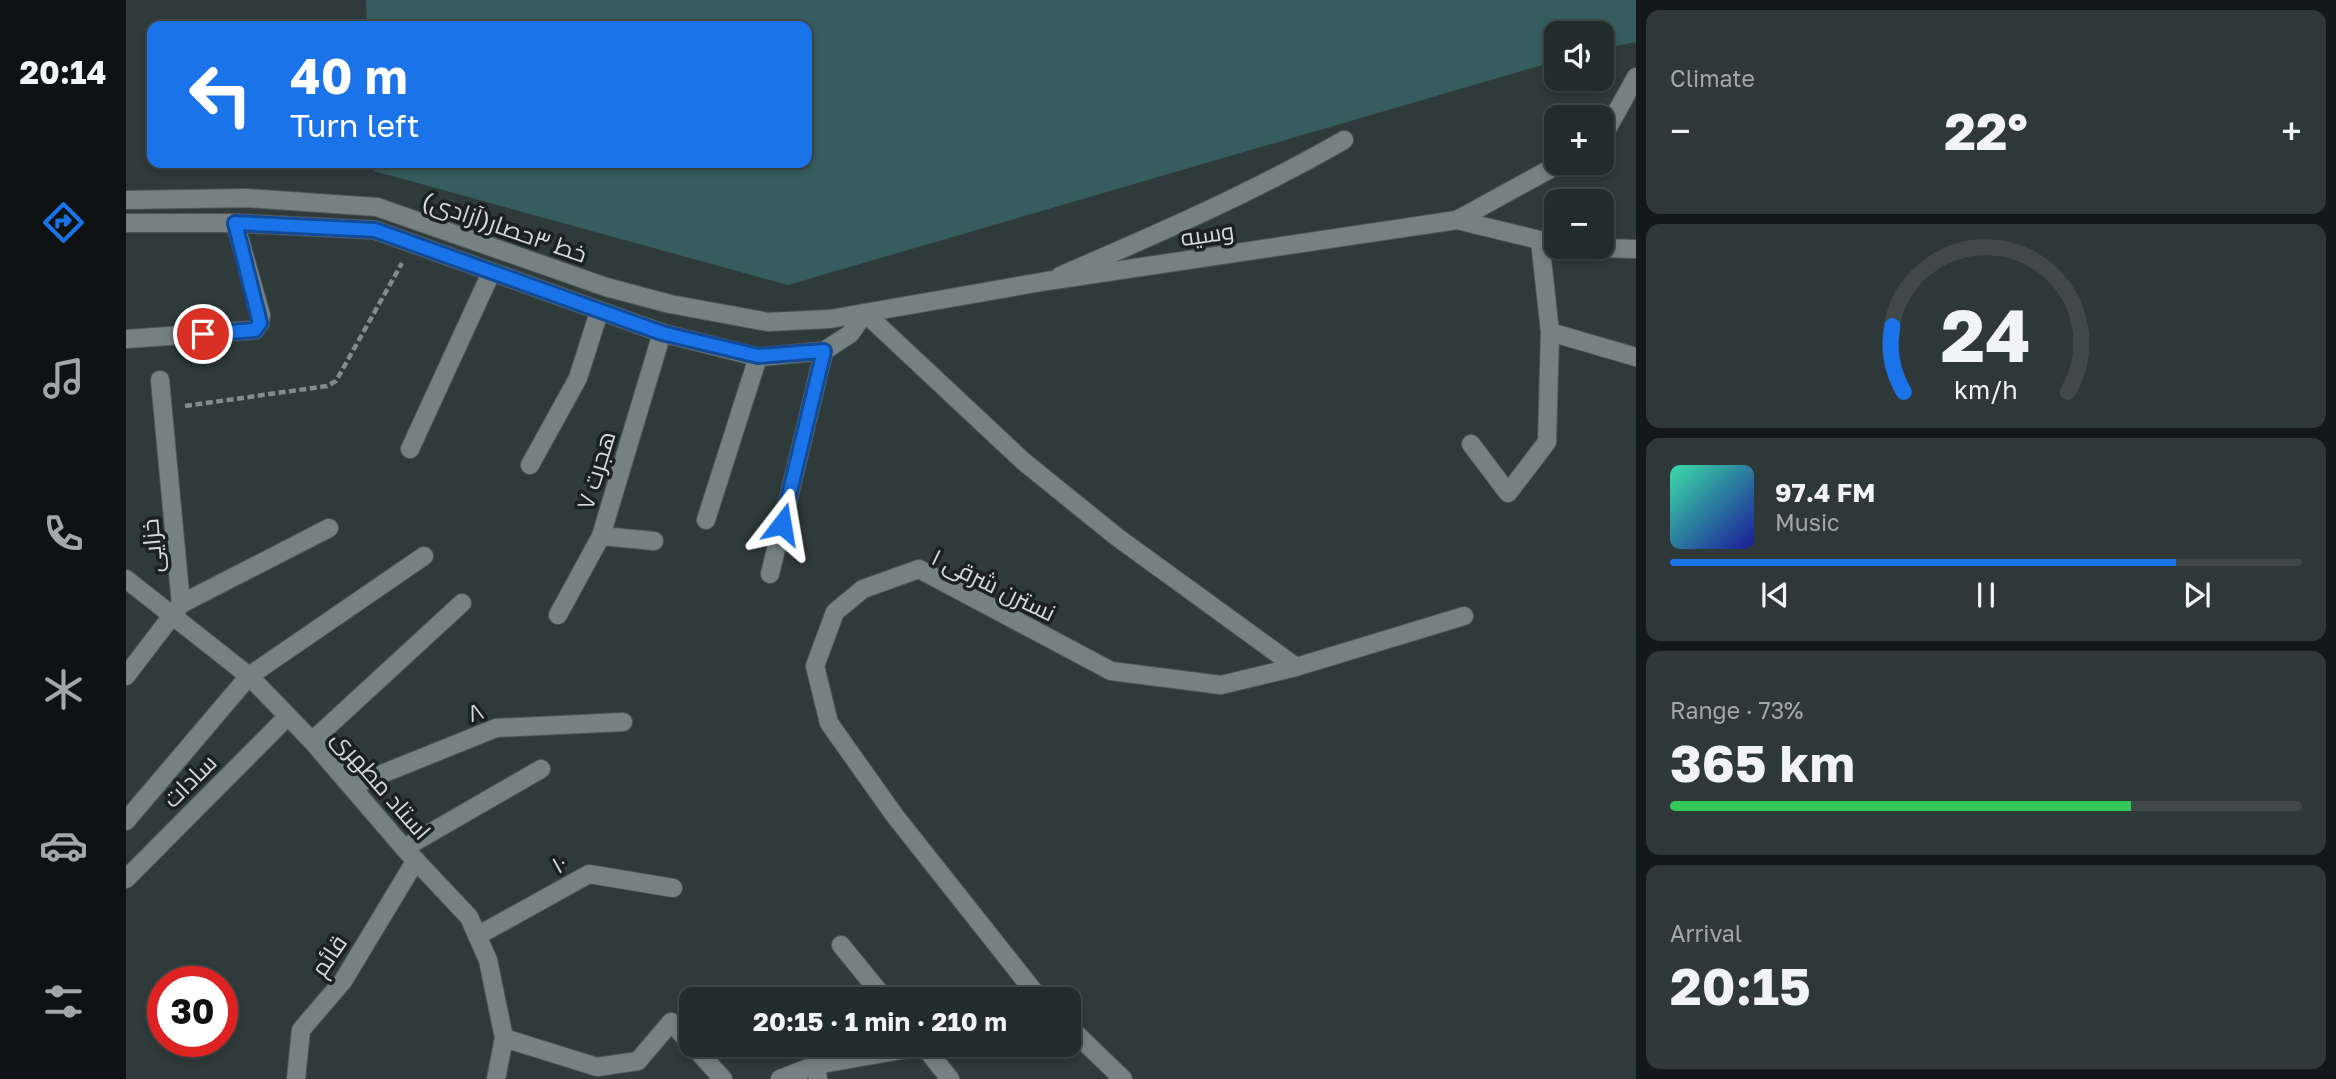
<!DOCTYPE html>
<meta charset="utf-8">
<style>
:root{--surface:#232c2c;--page:#2f3838;--text:#f1f3f6;--muted:#a3a7a9;--line:#404848;--accent:#1a73e8}
body{margin:0;font-family:"Golos Text",Cairo,sans-serif;background:var(--page);color:var(--text);height:100vh;display:flex;flex-direction:column;font-size:26px;white-space:nowrap}
*{box-sizing:border-box;margin:0}
p{font-size:23px;color:var(--muted)}
.icon{flex:none;width:38px;height:38px;fill:none;stroke:currentColor;stroke-width:2;stroke-linecap:round;stroke-linejoin:round}
.map{position:relative;flex:1;overflow:hidden}
.drawer{display:flex;flex-direction:column;gap:10px;padding:10px;background:#131818;width:700px}
.drawer>*{flex:none}
.guide{position:absolute;left:21px;top:21px;width:665px;height:147px;border-radius:14px;box-shadow:0 4px 10px #0003,0 0 0 2px var(--line);background:#1a73e8;color:#fff;overflow:hidden}
.tools{position:absolute;left:1418px;top:21px;display:grid;gap:14px}
.tools a{display:grid;place-items:center;width:70px;height:70px;border-radius:14px;background:var(--surface);box-shadow:0 4px 10px #0003,0 0 0 2px var(--line);font-size:35px}
.speed{position:absolute;left:21px;top:966px;display:flex;gap:14px;font-size:35px;font-weight:700;text-align:center}
.speed>*{display:grid;place-content:center;width:91px;height:91px;border-radius:50%;background:var(--surface);box-shadow:0 4px 10px #0003,0 0 0 2px var(--line);line-height:1}
.speed .limit{border:10px solid #d22;background:#fff;color:#111}
.pin{position:absolute;display:grid;place-items:center;width:60px;height:60px;color:#fff;margin:-30px;border:4px solid #fff;border-radius:50%;box-shadow:0 2px 7px #0007}
.me{position:absolute;width:77px;margin:-38px;rotate:14deg;stroke-linejoin:round;filter:drop-shadow(0 0 5px #0008)}
.turn{display:flex;align-items:center;gap:24px;height:147px;padding:0 28px;font-size:32px}
.turn .icon{width:91px;height:91px;stroke-width:2.5}
.turn b{display:block;font-size:49px;line-height:60px}
.big{font-size:52px;font-weight:700;line-height:1.1}
.drawer .card{flex:1;display:flex;flex-direction:column;justify-content:center;gap:10px;min-width:0;padding:0 24px;border-radius:14px;background:var(--page)}
.drawer .dial{align-items:center;gap:0}
.dial svg{height:182px;overflow:visible;fill:none;stroke:var(--line);stroke-width:7;stroke-linecap:round;text-anchor:middle}
.dial text{fill:var(--text);stroke:none}
.song{display:flex;align-items:center;gap:21px}
.cover{width:84px;height:84px;border-radius:10px;background:linear-gradient(135deg,hsl(160 70% 55%),hsl(240 70% 35%))}
.played{height:7px;border-radius:4px;background:linear-gradient(90deg,var(--accent) 80%,var(--line) 80%)}
.keys{display:flex;justify-content:space-around;direction:ltr}
.heat{display:flex;justify-content:space-between;align-items:center;font-size:38px;direction:ltr}
.charge{height:10px;border-radius:5px;background:linear-gradient(90deg,#34c759 73%,var(--line) 0)}
.trip{position:absolute;left:553px;top:987px;width:402px;height:70px;border-radius:14px;background:var(--surface);box-shadow:0 4px 10px #0003,0 0 0 2px var(--line);font-weight:700;line-height:70px;text-align:center}
main{display:flex;flex:1;min-height:0}
.tabs{display:flex;flex-direction:column;width:126px;justify-content:space-around;align-items:center;background:#0e1212;color:var(--muted)}
.tabs .icon{width:49px;height:49px}
.tabs .current{color:var(--accent)}
.tabs b{font-size:32px;color:var(--text)}
.map>svg:first-child{display:block}
</style>
<main>
<nav class="tabs">
<b>20:14</b>
<svg class="icon current" aria-label="directions" viewBox="0 0 24 24"><path d="M12 3l9 9-9 9-9-9zM9 14v-3h6M13 9l2 2-2 2"/></svg>
<svg class="icon" aria-label="music" viewBox="0 0 24 24"><path d="M9 18V5l10-2v13"/><circle cx="6" cy="18" r="3"/><circle cx="16" cy="16" r="3"/></svg>
<svg class="icon" aria-label="phone" viewBox="0 0 24 24"><path d="M5 4h4l2 5-3 2q2 4 5 5l2-3 5 2v4C11 20 4 13 5 4z"/></svg>
<svg class="icon" aria-label="climate" viewBox="0 0 24 24"><path d="M12 3v18M4 7l16 10M4 17L20 7"/></svg>
<svg class="icon" aria-label="car" viewBox="0 0 24 24"><path d="M5 17H2v-5l4-1 3-4h7l3 4 3 1v5h-3M9 17h6M6 11h13"/><circle cx="7" cy="17" r="2"/><circle cx="17" cy="17" r="2"/></svg>
<svg class="icon" aria-label="filters" viewBox="0 0 24 24"><path d="M4 7h16M4 17h16"/><circle cx="9" cy="7" r="2"/><circle cx="15" cy="17" r="2"/></svg>
</nav>
<div class="map">
<svg width="1510" height="1079" viewBox="0 0 1510 1079">
<rect width="100%" height="100%" fill="#2f3a3a"/>
<path fill="#355d5f" d="M240,0H1510V42L1475,49V33H1430V61L662,285L248,171V163H681V26H241Z"/>
<g fill="none" stroke-linecap="round" stroke-linejoin="round">
<defs>
<path id="lane" d="M1475,140L1510,77
M1331,220L1435,163
M1424,332L1510,357
M0,339L129,330L134,323L135,315L109,223
M278,848L415,769
M378,1038L471,1067L512,1061L545,1022L565,1044
M566,1045L597,1079
M654,1079L690,1065L798,1046"/>
<path id="street" d="M934,276C1031,234 1126,193 1218,140
M739,313L897,461L991,537L1170,667
M34,380L55,604
M1345,444L1382,493L1421,442L1424,332L1414,241
M284,449L365,273
M404,465L452,378L473,312
M580,520L632,357
M475,536L528,541
M644,574L698,351
M0,579L123,676L186,741L278,848L343,917L362,960L378,1038L370,1079
M432,615L475,536L536,333
M0,676L55,604L203,528
M186,741L336,603
M226,786L370,728L497,722
M0,821L123,676L298,556
M0,879L162,716
M351,936L463,874L547,888
M715,945L759,999
M914,999L769,816L703,723L689,666L709,612L737,589L793,569L985,671L1095,685L1170,667L1338,616
M943,1027L997,1079
M797,1045L824,1079
M690,1065L692,1079
M170,1079L175,1030L217,981L290,860"/>
<path id="secondary" d="M0,200L120,198L251,207L480,287L544,304L642,322L704,319L921,281L1331,220L1430,244
M0,223H109L249,230L536,333L632,357L698,351L724,334L739,313
M1442,247L1510,249"/>
</defs>
<use href="#lane" stroke="#4f5858" stroke-width="20"/>
<use href="#street" stroke="#4f5858" stroke-width="20"/>
<use href="#secondary" stroke="#4f5858" stroke-width="20"/>
<path stroke="#838b8b" stroke-width="4.5" stroke-dasharray="7 3.5" stroke-linecap="butt" d="M59,406L201,386L210,381L276,263"/>
<use href="#lane" stroke="#768282" stroke-width="18"/>
<use href="#street" stroke="#768282" stroke-width="18"/>
<use href="#secondary" stroke="#768282" stroke-width="18"/>
</g>
<g fill="none" stroke-linecap="round" stroke-linejoin="round">
<defs>
<path id="route" d="M77,334L129,330L134,323L109,223L249,230L536,333L632,356L698,351L656,524"/>
</defs>
<use href="#route" stroke="#114b97" stroke-width="18"/>
<use href="#route" stroke="#1a73e8" stroke-width="12"/>
</g>
<g text-anchor="middle" dominant-baseline="central" stroke-width="7" stroke-linejoin="round" paint-order="stroke">
<g font-size="24" fill="#d3d9d9" stroke="#1b2020">
<text transform="translate(379 226) rotate(19)">خط ۳حصار(آزادی)</text>
<text transform="translate(1081 233) rotate(-8)">وسیه</text>
<text transform="translate(469 470) rotate(-73)">هجرت ۷</text>
<text transform="translate(25 546) rotate(-95)">خزایی</text>
<text transform="translate(868 584) rotate(26)">نسترن شرقی ۱</text>
<text transform="translate(349 711) rotate(-19)">۸</text>
<text transform="translate(63 780) rotate(-45)">سادات</text>
<text transform="translate(256 784) rotate(49)">استاد مطهری</text>
<text transform="translate(433 863) rotate(-29)">۱۰</text>
<text transform="translate(202 955) rotate(-56)">قائم</text>
</g>
</g>
</svg>
<div class="tools">
<a><svg class="icon" aria-label="sound" viewBox="0 0 24 24"><path d="M4 9h4l5-4v14l-5-4H4zM17 9q2 3 0 6"/></svg></a>
<a>+</a>
<a>−</a>
</div>
<div class="speed"><div class="limit">30</div></div>
<div class="pin" style="left:77px;top:334px;background:#d93025"><svg class="icon" aria-label="arrive" viewBox="0 0 24 24"><path d="M6 21V4h12l-3 4 3 4H6"/></svg></div>
<svg class="me" style="left:656px;top:524px" viewBox="-20 -20 40 40"><path d="M0-17L14 15 0 8-14 15z" fill="#1a73e8" stroke="#fff" stroke-width="4"/></svg>
<div class="trip">20:15 · 1 min · 210 m</div>
<div class="guide">
<div class="turn"><svg class="icon" aria-label="left" viewBox="0 0 24 24"><path d="M17 20v-9H6M10 6l-5 5 5 5"/></svg><div><b>40 m</b>Turn left</div></div>
</div>
</div>
<section class="drawer">
<div class="card"><p>Climate</p>
<div class="heat"><a>−</a><b class="big">22°</b><a>+</a></div>
</div>
<div class="card dial"><svg viewBox="0 0 100 80">
<path d="M14 69A42 42 0 1 1 86 69"/>
<path d="M14 69A42 42 0 0 1 9 40" stroke="#1a73e8"/>
<text x="50" y="56" font-size="32" font-weight="700">24</text>
<text x="50" y="72" font-size="11">km/h</text>
</svg></div>
<div class="card">
<div class="song"><i class="cover"></i><div><b>97.4 FM</b><p>Music</p></div></div>
<div class="played"></div>
<div class="keys"><svg class="icon" aria-label="previous" viewBox="0 0 24 24"><path d="M18 5L8 12l10 7zM5 5v14"/></svg><svg class="icon" aria-label="pause" viewBox="0 0 24 24"><path d="M8 5v14M16 5v14"/></svg><svg class="icon" aria-label="next" viewBox="0 0 24 24"><path d="M6 5l10 7-10 7zM19 5v14"/></svg></div>
</div>
<div class="card"><p>Range · 73%</p><b class="big">365 km</b><div class="charge"></div></div>
<div class="card"><p>Arrival</p><b class="big">20:15</b></div>
</section>
</main>
